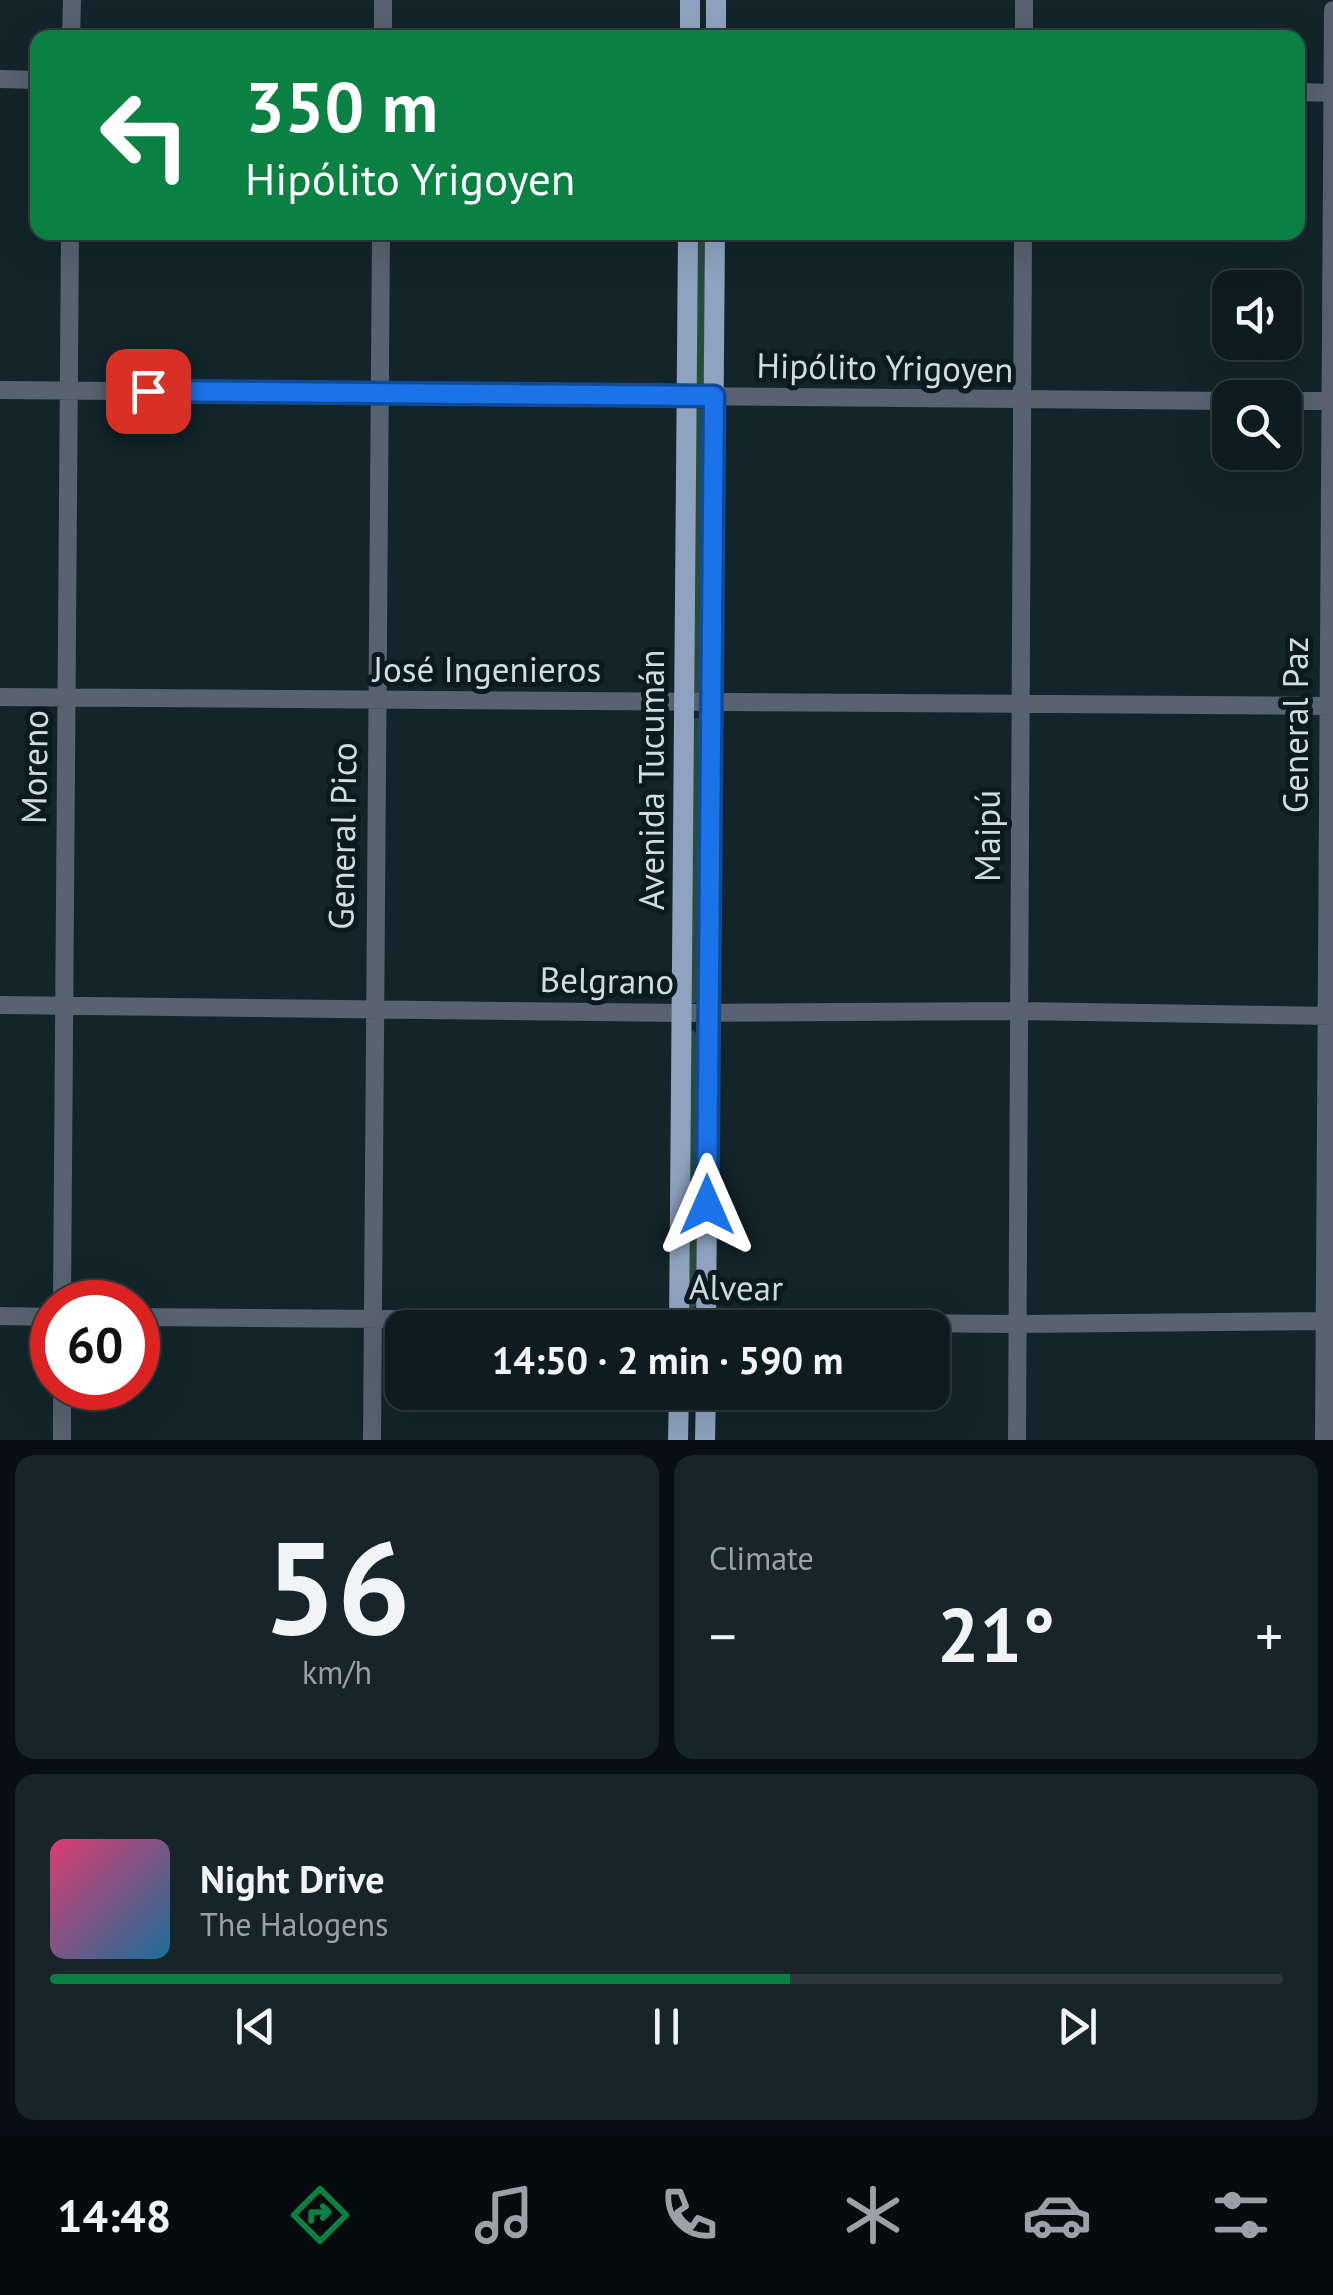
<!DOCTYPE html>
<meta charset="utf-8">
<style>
:root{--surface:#0e1b20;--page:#172429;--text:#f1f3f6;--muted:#9ba1a5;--line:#2e393e;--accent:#0b8043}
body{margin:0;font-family:"PT Sans",sans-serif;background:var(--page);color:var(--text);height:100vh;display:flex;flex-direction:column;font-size:38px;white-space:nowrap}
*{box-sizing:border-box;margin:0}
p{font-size:32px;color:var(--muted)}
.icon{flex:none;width:55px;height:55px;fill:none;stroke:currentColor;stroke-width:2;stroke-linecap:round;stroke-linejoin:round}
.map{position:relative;height:1440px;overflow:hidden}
.side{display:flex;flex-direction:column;gap:15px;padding:15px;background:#080f12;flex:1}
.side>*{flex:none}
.guide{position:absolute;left:30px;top:30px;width:1275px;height:210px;border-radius:20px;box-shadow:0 10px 40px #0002,0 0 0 2px var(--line);background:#0b8043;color:#fff;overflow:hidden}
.fabs{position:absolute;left:1212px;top:270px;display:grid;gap:20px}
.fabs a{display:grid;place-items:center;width:90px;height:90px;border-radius:20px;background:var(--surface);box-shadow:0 10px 40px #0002,0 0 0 2px var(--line);font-size:50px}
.speed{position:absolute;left:30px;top:1280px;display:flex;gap:20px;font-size:50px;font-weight:700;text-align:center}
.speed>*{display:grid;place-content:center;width:130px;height:130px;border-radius:50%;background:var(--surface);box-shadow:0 10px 40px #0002,0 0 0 2px var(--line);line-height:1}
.speed .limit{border:15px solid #d22;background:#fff;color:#111}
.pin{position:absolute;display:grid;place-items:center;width:85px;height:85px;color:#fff;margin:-42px;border-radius:20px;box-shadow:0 5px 15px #0006}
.me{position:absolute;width:110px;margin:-55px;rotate:0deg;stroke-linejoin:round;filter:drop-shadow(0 0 8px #0008)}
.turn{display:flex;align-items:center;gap:35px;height:210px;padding:0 50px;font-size:45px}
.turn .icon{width:130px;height:130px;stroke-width:2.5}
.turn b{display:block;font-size:70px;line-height:85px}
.big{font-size:75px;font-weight:700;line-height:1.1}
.side .tile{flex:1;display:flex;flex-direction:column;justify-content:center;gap:15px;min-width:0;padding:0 35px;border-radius:20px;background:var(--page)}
.side .dial{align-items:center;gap:0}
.dial b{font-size:130px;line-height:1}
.song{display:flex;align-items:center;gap:30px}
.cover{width:120px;height:120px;border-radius:15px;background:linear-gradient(135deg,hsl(340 70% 55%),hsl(200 70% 35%))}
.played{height:10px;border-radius:5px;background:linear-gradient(90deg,var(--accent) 60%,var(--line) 60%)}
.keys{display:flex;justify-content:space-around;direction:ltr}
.heat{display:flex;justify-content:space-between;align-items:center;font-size:55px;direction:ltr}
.side .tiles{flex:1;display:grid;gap:15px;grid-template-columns:1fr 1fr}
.tile:last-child{grid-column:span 2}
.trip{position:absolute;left:385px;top:1310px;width:565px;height:100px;border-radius:20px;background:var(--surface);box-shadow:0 10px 40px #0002,0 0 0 2px var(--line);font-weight:700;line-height:100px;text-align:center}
.dock{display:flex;height:160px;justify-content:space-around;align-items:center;background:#060b0d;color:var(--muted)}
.dock .icon{width:70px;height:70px}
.dock .active{color:var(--accent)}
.dock b{font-size:45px;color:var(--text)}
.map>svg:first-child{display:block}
</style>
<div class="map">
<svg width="1333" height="1440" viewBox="0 0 1333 1440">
<rect width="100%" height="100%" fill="#13242b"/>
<path fill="#2a4b3c" d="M691,233H705V383L698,385L690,381Z
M697,408L702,409L704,483L700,693H689V417Z
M698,718L702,720L700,997L695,1003H688L691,719Z
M693,1030L699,1036L697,1304L692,1311L686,1305L685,1036Z"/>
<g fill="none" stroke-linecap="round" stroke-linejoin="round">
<path stroke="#586270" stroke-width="18" d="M383,0V38
M71,38L72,0
M1024,38V0
M0,79L38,80
M1298,92L1333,93
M0,390L1230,401
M1285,401H1333
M0,697L1333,706
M0,1005L682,1013L1018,1011L1333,1016
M62,1302L70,232
M0,1316L52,1317
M138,1317L1018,1324L1332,1321
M62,1388V1440
M372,1440L381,232
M1017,1440L1023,232
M1324,1440L1333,10"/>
<path stroke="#8fa3c0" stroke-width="20" d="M690,38V0
M716,38V0
M679,1328L688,232
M706,1328L715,232
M678,1440L679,1392
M705,1440L706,1392"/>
</g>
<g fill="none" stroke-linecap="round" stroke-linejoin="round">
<defs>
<path id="route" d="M148,391L714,396L707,1205"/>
</defs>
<use href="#route" stroke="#114b97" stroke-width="25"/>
<use href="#route" stroke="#1a73e8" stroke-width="18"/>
</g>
<g text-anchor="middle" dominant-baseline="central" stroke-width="10" stroke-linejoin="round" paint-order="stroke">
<g font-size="35" fill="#d1dbe0" stroke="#0a1a21">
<text transform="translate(885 367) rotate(1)">Hipólito Yrigoyen</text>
<text x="487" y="669">José Ingenieros</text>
<text transform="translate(1295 725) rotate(-90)">General Paz</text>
<text transform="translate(34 767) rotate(-89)">Moreno</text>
<text transform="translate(651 780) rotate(-90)">Avenida Tucumán</text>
<text transform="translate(342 836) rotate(-89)">General Pico</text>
<text transform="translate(987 836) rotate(-90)">Maipú</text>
<text transform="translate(607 980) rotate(1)">Belgrano</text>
<text transform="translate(736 1287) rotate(1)">Alvear</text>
</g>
</g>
</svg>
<div class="fabs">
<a><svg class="icon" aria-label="sound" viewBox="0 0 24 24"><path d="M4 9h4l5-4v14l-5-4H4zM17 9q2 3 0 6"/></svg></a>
<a><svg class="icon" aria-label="search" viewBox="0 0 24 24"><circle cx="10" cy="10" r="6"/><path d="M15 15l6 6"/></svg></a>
</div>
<div class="speed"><div class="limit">60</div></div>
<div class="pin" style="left:148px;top:391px;background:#d93025"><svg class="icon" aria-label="arrive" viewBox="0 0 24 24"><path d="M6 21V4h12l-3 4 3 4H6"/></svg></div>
<svg class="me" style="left:707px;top:1205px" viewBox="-20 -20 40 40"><path d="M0-17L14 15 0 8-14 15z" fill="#1a73e8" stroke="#fff" stroke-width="4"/></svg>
<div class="trip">14:50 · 2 min · 590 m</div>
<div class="guide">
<div class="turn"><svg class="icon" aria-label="left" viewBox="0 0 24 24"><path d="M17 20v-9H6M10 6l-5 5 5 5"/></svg><div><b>350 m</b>Hipólito Yrigoyen</div></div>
</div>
</div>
<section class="side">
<div class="tiles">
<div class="tile dial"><b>56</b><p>km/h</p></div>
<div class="tile"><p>Climate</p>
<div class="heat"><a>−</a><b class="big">21°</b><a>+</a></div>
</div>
<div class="tile">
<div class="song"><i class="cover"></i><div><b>Night Drive</b><p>The Halogens</p></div></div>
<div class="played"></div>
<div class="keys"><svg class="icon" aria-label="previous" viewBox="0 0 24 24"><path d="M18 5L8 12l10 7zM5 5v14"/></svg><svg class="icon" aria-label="pause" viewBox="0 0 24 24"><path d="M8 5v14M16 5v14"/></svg><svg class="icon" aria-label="next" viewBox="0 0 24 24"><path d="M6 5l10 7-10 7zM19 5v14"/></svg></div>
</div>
</div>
</section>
<nav class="dock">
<b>14:48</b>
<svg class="icon active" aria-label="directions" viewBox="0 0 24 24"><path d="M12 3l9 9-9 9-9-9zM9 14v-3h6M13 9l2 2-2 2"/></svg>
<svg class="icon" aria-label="music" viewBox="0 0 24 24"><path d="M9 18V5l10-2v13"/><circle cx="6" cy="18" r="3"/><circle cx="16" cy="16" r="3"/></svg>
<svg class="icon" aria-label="phone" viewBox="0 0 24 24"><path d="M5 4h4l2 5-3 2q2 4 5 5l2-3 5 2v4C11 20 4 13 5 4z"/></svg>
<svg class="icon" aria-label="climate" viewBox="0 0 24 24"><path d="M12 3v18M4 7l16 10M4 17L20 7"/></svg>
<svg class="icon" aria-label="car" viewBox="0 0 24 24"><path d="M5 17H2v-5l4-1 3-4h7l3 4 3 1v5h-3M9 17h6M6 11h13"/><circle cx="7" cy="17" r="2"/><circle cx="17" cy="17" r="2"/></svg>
<svg class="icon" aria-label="filters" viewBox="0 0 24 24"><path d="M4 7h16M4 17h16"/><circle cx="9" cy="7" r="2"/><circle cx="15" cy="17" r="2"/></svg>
</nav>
